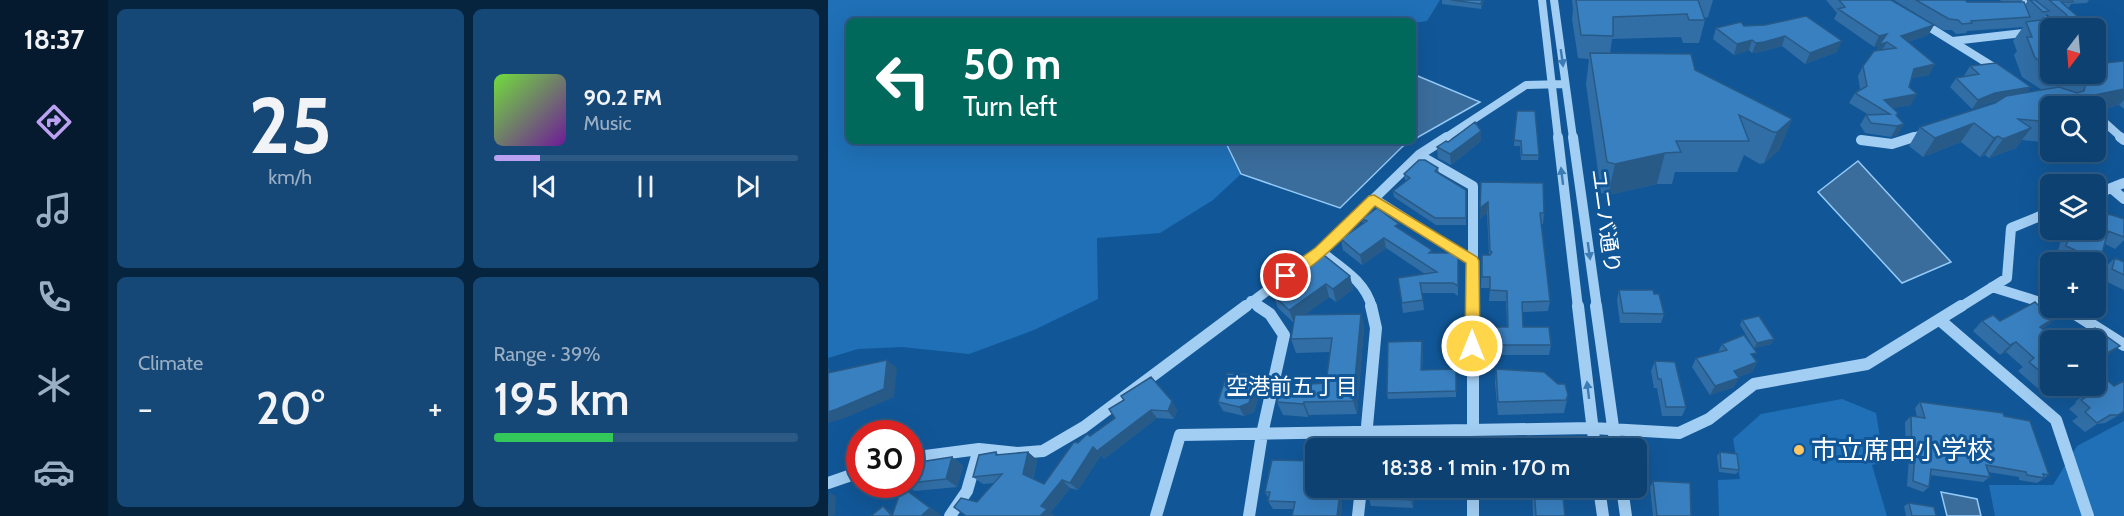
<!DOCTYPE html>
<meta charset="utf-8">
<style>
:root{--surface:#0d4172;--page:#164877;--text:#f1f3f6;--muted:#9aafc4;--line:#2d5a84;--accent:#bca0f2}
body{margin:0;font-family:Cabin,"Noto Sans JP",sans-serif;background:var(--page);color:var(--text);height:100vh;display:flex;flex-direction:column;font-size:22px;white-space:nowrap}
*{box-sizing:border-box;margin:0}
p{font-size:20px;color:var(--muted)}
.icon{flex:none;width:33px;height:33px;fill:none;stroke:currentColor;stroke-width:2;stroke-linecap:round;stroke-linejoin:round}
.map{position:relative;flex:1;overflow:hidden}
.details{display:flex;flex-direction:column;gap:9px;padding:9px;background:#07243f;width:720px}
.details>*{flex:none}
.top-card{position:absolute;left:18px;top:18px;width:570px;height:126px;border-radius:9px;box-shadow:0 6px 24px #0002,0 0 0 2px var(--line);background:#00695c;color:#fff;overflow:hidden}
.needle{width:39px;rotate:196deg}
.buttons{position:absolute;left:1212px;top:18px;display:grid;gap:12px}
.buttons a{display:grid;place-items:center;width:66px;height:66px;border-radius:9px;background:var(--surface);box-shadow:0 6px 24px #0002,0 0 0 2px var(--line);font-size:30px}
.speed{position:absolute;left:18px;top:420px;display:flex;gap:12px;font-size:30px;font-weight:700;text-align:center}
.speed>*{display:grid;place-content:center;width:78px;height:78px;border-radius:50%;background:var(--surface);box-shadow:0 6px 24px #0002,0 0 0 2px var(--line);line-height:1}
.speed .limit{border:9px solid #d22;background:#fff;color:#111}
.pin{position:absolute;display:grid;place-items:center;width:51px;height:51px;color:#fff;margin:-26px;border:3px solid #fff;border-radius:50%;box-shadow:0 2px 6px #0007}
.me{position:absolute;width:66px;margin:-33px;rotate:0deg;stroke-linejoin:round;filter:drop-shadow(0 0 4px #0008)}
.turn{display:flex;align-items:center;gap:21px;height:126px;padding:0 18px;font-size:27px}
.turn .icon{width:78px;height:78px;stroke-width:2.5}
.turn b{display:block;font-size:42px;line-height:51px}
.big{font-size:45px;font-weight:600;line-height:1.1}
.details .card{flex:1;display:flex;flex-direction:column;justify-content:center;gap:9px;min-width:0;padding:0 21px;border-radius:9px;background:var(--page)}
.details .dial{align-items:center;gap:0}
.dial b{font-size:78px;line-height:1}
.song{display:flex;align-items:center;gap:18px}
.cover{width:72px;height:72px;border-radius:9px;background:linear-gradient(135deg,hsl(100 70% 55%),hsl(280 70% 35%))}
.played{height:6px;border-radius:3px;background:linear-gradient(90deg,var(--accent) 15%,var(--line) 15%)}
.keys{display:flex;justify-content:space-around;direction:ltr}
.heat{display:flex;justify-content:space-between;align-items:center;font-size:33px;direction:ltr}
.charge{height:9px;border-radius:4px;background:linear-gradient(90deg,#34c759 39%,var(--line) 0)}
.details .tiles{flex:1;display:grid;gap:9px;grid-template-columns:repeat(2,1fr)}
.trip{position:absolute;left:477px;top:438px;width:342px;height:60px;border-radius:9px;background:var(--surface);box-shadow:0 6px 24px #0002,0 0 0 2px var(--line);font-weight:600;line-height:60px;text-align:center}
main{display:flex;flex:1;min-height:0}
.tabs{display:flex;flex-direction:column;width:108px;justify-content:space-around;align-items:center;background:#051a2e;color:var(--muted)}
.tabs .icon{width:42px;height:42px}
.tabs .active{color:var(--accent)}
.tabs b{font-size:27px;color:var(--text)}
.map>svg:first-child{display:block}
</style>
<main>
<nav class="tabs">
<b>18:37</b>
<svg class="icon active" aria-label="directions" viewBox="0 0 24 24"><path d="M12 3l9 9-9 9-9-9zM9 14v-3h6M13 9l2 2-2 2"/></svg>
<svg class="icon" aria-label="music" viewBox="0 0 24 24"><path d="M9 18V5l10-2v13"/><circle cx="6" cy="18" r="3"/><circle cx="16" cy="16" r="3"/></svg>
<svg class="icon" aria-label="phone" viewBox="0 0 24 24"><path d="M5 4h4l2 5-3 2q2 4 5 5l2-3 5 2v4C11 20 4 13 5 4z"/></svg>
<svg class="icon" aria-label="climate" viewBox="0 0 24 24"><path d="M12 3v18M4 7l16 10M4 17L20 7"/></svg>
<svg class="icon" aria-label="car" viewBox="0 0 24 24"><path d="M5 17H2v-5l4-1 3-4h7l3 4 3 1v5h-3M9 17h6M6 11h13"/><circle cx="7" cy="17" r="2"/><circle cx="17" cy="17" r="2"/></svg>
</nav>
<section class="details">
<div class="tiles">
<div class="card dial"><b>25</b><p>km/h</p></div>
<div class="card">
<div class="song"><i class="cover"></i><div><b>90.2 FM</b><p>Music</p></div></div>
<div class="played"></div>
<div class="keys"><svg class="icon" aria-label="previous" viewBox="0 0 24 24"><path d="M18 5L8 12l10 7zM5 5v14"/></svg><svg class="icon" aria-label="pause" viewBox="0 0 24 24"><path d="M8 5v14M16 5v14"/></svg><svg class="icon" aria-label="next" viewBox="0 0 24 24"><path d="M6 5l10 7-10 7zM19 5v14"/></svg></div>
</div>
<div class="card"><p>Climate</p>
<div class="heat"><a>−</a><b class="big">20°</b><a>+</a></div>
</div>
<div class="card"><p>Range · 39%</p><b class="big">195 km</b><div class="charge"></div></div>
</div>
</section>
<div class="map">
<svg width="1296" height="516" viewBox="0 0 1296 516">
<rect width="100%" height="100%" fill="#115798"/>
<path fill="#1f70b6" d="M0,0H612L599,21L585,23V21H21V141H397L413,174L385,200L332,233L269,238L270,299L206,330L141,354L74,347L30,349L0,358Z
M1014,399L1048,413L1056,462L1044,465L1059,516H891L890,480L912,479L905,439L933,414Z
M1296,421V516H1167L1161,485H1225L1249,446Z"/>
<path fill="#3b6d9c" stroke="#94caf7" stroke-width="1.5" d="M585,74L652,102L585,140Z
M397,141H584L575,146L512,208L413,174Z
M1030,161L1123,262L1074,283L990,192Z
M1113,492L1149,499L1153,516H1119Z"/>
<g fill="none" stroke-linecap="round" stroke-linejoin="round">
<path stroke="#a2cef4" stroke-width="8" d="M714,0L730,138
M726,0L745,138
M1192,0L1226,28
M1093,22L1172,71
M1125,41L1222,30
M1268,118L1275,121L1294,138
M617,138L698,85L737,84
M1082,138L1100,132"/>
<path stroke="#a2cef4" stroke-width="10" d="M730,137L750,308
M745,137L769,308
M1292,137L1296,140
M1033,140L1064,144L1086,137
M591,155L645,186V308
M1283,188L1296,199
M1268,194L1296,183
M546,199L644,261
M492,251C512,267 538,281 544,308
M1164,287L1222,305
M423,301L433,308
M416,308L492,251L591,155L619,137
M1131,308L1179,278L1183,228L1222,212"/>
<path stroke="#a2cef4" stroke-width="12" d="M645,306V448
M750,306L767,448
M768,306L788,448
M1231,308L1241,310L1296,345
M1113,321L1228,420L1260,516
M537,448L548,328L543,306
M82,458L151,449L190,453L215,451L256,427L418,306
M0,483L32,472
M645,488V516
M771,488L775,516
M794,488L798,516
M122,516L139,491L151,449
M328,516L352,435L764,428L851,433L881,419L926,384L1039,364L1133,306
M421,516L434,434L456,335L442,314L430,306
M530,516L533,488"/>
</g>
<path fill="#316ea6" d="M614,0H656L653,9L614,4Z
M744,0H885L880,17L876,18L877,20L871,43H855L853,37L784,39L782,54L867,70L964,119L951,150L936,163L932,164L916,155L909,172H847L844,184H829L780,195L773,193L758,84L761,59L750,58L744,19L745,10Z
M998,0H1063L1106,25L1100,35L1080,42L1101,75L1084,78L1081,87L1083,105L1065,108L1068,116L1070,135L1063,137L1037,133L1032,125L1038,115H1041L1021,103L1027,93L1032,89L1030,76L1035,66L1048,51L1051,45L1046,47L1006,19L1009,13Z
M1066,0H1137L1139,2H1176L1171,0H1195L1193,2L1197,5L1200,0H1261L1259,3L1243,4L1240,9L1263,28H1224L1226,27L1231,25L1219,14L1213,23L1219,36L1222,31V41L1220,39L1222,44V74H1268L1296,62V109L1291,105L1278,108L1268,120V106H1222V132L1214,142L1194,140L1188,148L1161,158L1157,155L1152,157L1133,142L1095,157L1081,146L1092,127L1167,103L1170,101L1161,103L1144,109L1122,87L1128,78L1137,76H1136L1142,66L1199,92L1214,90L1194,77L1186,55L1189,51L1185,41L1195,27L1139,31L1138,33L1128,34L1124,30H1115Z
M937,25L1009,52L977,64L954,46L932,52L924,53L921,50L906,55L885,39L888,28Z
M689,111L711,155L710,160H693L692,146H686Z
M653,141L623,165L610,158L609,147L620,142Z
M610,168L611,173L638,190V225H608L566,197L565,191L578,181L577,180L576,174Z
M653,182L716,213L715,224H713L722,301L720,311L695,312V327L723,345L721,355H667V327H679L678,301H661L662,288H653L654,255H661L659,213L652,219Z
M534,219L571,229L605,253L630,263V296L626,293H594L596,310L575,313L570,278L597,274L558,248L534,265L515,250L513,239L535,224Z
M1296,219V240L1287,249L1277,244L1272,261L1268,265V262H1242L1228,257L1234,237L1239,230H1268Z
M1287,258L1296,262V290L1273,279L1276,268Z
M475,265L522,276L525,289L508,302L501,297L476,315L533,314L536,327L529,414L481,415L480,417L455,415L449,402L482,391L498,383L502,352L468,353L463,339L466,323L450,308L445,295L477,273Z
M791,290L826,294L836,314L833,323H792L789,300Z
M914,320L946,339L943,344L926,348L912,325Z
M1154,321H1172L1223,323L1214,329L1222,340V386L1213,391L1190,371L1195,367L1178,352L1172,355L1145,331Z
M594,341L595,348L594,370L628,369V397L560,399L559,393Z
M894,344L926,358L929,362L924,372L910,377L906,387L882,395L864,367L868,358L890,352Z
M827,361L858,407L854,416H834L829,388H826L823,371Z
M668,369L740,395L736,413L670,415L667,383Z
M434,384L426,412L416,416L395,411L390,402Z
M1259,392L1296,412L1277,423L1269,424L1257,432L1244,421L1250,417L1241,409L1248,403L1247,402Z
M1092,402L1176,416L1221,475L1209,483L1191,480V477L1160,472L1162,477L1155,482L1102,475L1101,487L1095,492L1079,486L1081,457H1078L1077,422L1083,416L1089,417L1087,408Z
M281,409L349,410L346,419L329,418L276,459L273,455L250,490L242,488L223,512L149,502L166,483L155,484L145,477L168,452L171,455L200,452L209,460L205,479L216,484L250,443L262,436L287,418Z
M892,452L911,470L908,474L891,472L889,456Z
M124,457L135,466L129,487L87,491L76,484H82V471L90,470Z
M825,481L863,516H825L822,487Z
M542,488H587L585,508L543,506L541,498Z
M704,488H734L737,516H705Z
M437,492L512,493L514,501L513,516H464L466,509H445L440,501L441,499Z
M1081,503L1108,516H1078L1076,506Z"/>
<path fill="#285a87" d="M654,0H656L653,9V4Z
M1106,25L1100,35L1068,46L1073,36Z
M1059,34V42L1053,52L1046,55L1051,45L1046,47L1051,36Z
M957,36L954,46L932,52L924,53L928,43Z
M924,40L921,50L906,55L909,44Z
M1014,41L1009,52L977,64L982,53Z
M1107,64L1101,75L1080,79L1086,69Z
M1203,87L1196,96L1161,103L1144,109L1150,100L1167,93Z
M1296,89V100L1291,105L1278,108L1268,120L1266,95Z
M1089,94L1083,105L1055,110L1056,100Z
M964,119L951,150L936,163L949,132Z
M1146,123L1133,142L1095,157L1107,138Z
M1076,124L1070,135L1063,137L1069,126Z
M1203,128L1188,148L1161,158L1175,139Z
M653,131V141L623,165L622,154Z
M1170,136L1157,155L1152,157L1166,138Z
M837,153L829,184L780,195L787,164Z
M660,202L659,213L652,219V208Z
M556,238L558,248L534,265L532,255Z
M522,276L525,289L508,302L505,289Z
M498,284L501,297L466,323L461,310Z
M1234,313L1223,323L1202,337L1212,327Z
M533,314L536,327L529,414L525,401Z
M946,339L943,344L926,348L929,343Z
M594,341L595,348L593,376V370Z
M1188,342L1178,352L1172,355L1182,345Z
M1292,346L1280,355L1268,362V359Z
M59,360L69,368L66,397L20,417L0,423V412Z
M929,362L924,372L901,380L906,371Z
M429,375L434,384L426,412L416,416L411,407Z
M911,378L906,387L882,395L887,386Z
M1222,384V386H1224L1213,391Z
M344,401L349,410L346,419L340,411Z
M476,402L481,415L480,417L475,404Z
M323,410L329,418L276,459L273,455L250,490L242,483L265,447Z
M753,442L752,448H742Z
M200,452L209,460L204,481L195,474Z
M124,457L135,466L129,487L118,479Z
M234,480L242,488L223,512L227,516H212L213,506Z
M74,487L86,495L113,515L112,516H93Z
M501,488H505L503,501L500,493Z
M585,488H587L585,508L583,500Z
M1,492L8,496L7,515L4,516H0Z
M512,493L514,501L513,516H509Z
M55,506L67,514L64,516Z"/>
<path fill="#3980c1" stroke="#285a87" stroke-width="1.5" d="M623,0H654L653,4Z
M748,0H870L877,20H861L859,14L785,17V36L753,35Z
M1011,0H1063L1106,25L1073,36L1107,64L1086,69L1081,87L1089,94L1056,100L1070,113L1068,115L1076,124L1069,126L1043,123L1038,115L1062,114L1027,93L1039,86L1035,66L1046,51L1068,48L1059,42L1051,45L1059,34L1051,36L1010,9L1017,7Z
M1088,0H1137L1139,2H1196L1202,17L1143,21L1144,23L1134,24L1130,20L1121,19Z
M1202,0H1207L1221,11L1215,12Z
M1221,0H1244L1245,2H1233L1263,28H1228L1226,27L1238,22L1239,15Z
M978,16L1014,41L982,53L957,36L936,42L928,43L924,40L909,44L888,28L913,22L916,26L937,25Z
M1212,20L1222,44V67L1207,58L1199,37H1204L1198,22Z
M762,53L863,54L867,70L964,119L949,132H945L911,115L921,141H848L853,152L837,153L787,164L779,162Z
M1295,61L1296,62V89L1266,95L1281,104L1268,109V106H1222V122L1190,119L1203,128L1175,139L1170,136L1166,138L1146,123L1107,138L1092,127L1167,103L1178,96L1231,87L1249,93L1256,91L1257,86L1255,82L1233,74H1268V64Z
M1168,63L1203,87L1167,93L1150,100L1128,78L1151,74L1142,66Z
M689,111H707L711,155H694L693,141L686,140Z
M647,122L653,131L622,154L609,147L618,141L620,142Z
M591,160H597L610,168L607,171L638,190V218H607L565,191L582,178L576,174Z
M653,182L715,183L716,213H712L722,301L694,302L695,327H721L723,345H667V327H680L679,291L662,290V277H654V255H662L664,252L662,251L660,202L652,208Z
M549,208L571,224L567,226L604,250L601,253H630V286L625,283H592L595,300L574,303L570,278L609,272L556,238L532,255L513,239L539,221L534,219Z
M1268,213L1284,215L1296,219V237L1280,231L1272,261L1238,246L1243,230H1268Z
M492,252L522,276L505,289L498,284L461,310L445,295L481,270L475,265Z
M1287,258L1296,262V275L1284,269Z
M791,290H825L826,294H831L836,314L795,313Z
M1219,301L1222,304V308H1226L1234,313L1212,327L1228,340H1222V380L1201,362L1206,358L1188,342L1182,345L1154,321L1165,315L1172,321L1207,302L1211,306Z
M533,314L525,401L476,402L475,404L449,402L452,391H482L483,384L498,383L504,338L463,339L467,315Z
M931,316L946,339L929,343L914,320Z
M1267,328L1292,346L1268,359V340H1237Z
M916,335L929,353L923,354L929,362L906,371L911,378L887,386L868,358L899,350L894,344Z
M594,341L593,370L628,369V391L559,393L560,342Z
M59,360L56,389L9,409L0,412V370H1L0,373Z
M827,361L847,362L858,407H838L833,379H830Z
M668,369L716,372L730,384H737L740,395L738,400L670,402Z
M399,373L429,375L421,403L411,407L390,402Z
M323,377L344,401L340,411L323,410L269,451L265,447L242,483L234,480L213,506L219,509L212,516H138L126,507L133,498L149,502L174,474L145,477L151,455L168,452V455L200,452L195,474L216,484L246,442L250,443L259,434L262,436L287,418L281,409L296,400L293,396Z
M1280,381L1286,386L1296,381V411L1290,415H1282L1269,423L1257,412L1262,408L1253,400L1262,395L1259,392Z
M1092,402L1175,413L1176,416L1202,421L1221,475L1215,474L1216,478L1199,475L1198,472L1158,465L1162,477L1103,469L1101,487L1085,481L1087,452L1084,451L1083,416L1097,418Z
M699,436V442L710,444L724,442L732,436L753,442L742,448H658V446H669V438Z
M892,452L909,454L911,470L893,468Z
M124,457L118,479L82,483V471L90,470L92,462Z
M444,460L488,461V488H501L500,493H512L509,516H464L467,502L440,501L442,492H437Z
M825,481L862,483L863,516H829Z
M74,487L102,508L93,516H43L55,506L64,516Z
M542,488H585L583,500L541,498Z
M706,488H734L737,516H708Z
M1081,503L1106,507L1108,516H1084Z"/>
<defs><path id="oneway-solid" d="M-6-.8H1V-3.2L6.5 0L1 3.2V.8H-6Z" transform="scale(1.5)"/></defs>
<g fill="#3c7bb4">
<use href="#oneway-solid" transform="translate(734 58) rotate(82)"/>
<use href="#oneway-solid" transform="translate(734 176) rotate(-97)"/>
<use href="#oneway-solid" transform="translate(761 251) rotate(82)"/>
<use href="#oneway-solid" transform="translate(760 390) rotate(-97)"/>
</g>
<path fill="#ffd54a" stroke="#a68a30" stroke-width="1.5" d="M546,195L649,257L651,261L652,346L650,350L644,352L639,350L637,346L638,263L547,206C532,221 472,286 453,280L451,276L453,272L487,248L541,196Z"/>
<circle fill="#ffc665" stroke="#115798" stroke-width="2" cx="971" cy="450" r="6"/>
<g text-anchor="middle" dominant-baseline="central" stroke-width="6" stroke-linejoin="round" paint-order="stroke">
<g font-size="21" fill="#fff" stroke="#115798">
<text transform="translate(778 221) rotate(82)">ユニバ通り</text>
</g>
<g font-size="22" fill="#fff" stroke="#115798">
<text x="464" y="386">空港前五丁目</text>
</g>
<g font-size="26" fill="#fff" stroke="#115798" text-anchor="start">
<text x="983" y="450">市立席田小学校</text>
</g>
</g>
</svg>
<div class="buttons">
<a><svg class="needle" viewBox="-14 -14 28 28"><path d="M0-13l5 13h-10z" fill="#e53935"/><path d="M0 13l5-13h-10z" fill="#9aafc4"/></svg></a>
<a><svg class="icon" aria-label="search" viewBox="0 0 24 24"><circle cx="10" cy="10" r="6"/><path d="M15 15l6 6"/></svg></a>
<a><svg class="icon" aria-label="layers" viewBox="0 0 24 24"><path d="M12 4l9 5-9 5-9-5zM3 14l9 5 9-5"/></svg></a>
<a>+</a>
<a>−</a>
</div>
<div class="speed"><div class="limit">30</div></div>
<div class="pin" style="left:458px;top:276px;background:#d93025"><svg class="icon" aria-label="arrive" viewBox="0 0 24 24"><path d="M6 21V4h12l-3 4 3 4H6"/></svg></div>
<svg class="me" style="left:644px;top:346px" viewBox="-20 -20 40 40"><circle r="17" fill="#ffd54a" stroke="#fff" stroke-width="3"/><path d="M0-11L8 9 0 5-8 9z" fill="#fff"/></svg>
<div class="trip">18:38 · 1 min · 170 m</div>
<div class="top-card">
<div class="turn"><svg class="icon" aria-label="left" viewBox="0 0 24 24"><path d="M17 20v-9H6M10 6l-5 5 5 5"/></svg><div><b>50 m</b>Turn left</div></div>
</div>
</div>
</main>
